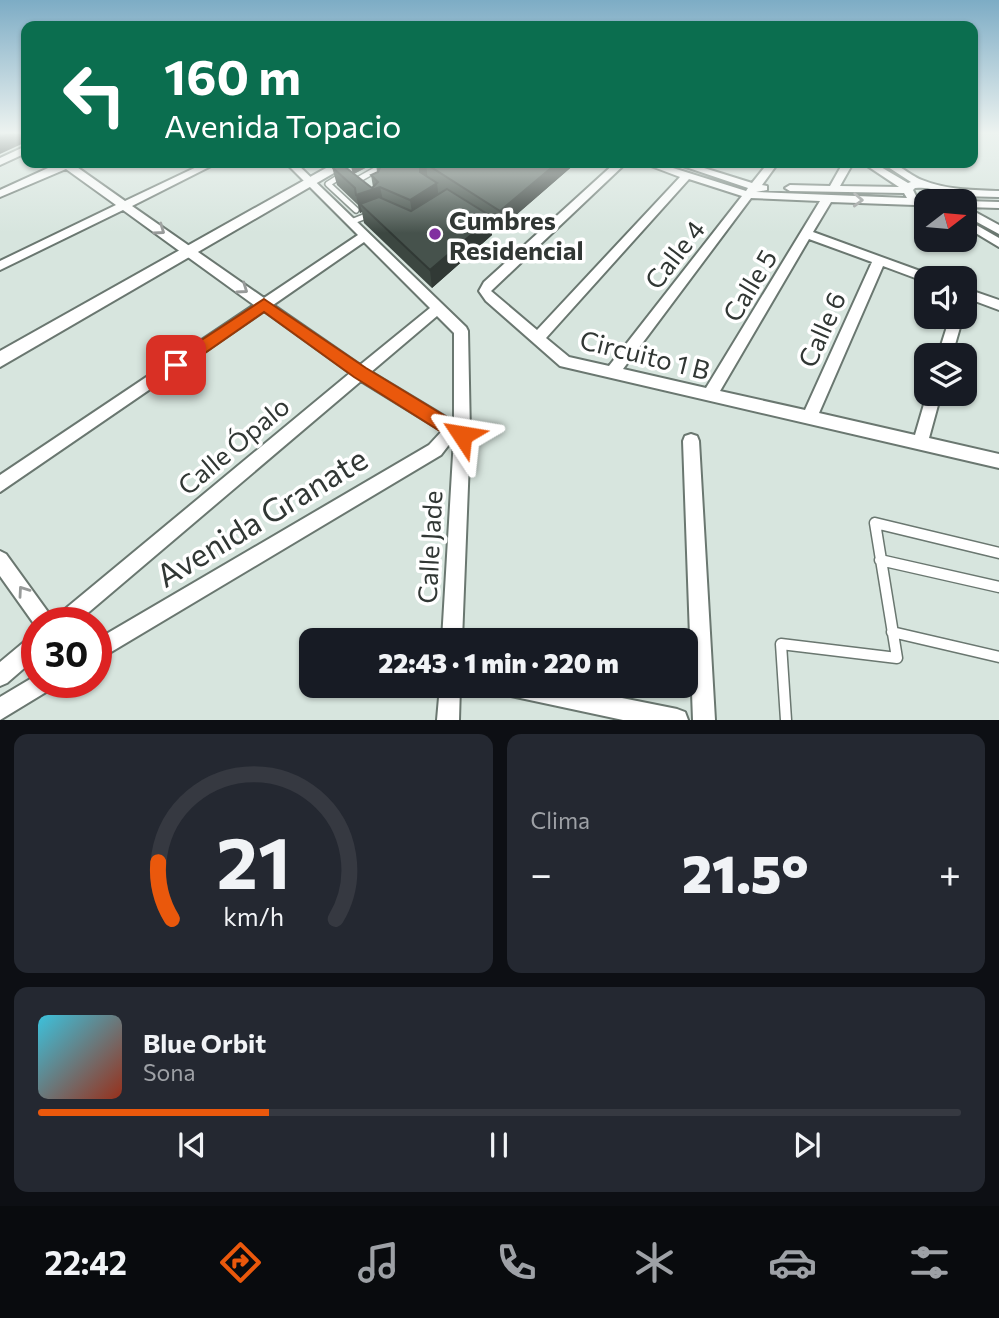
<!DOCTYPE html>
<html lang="es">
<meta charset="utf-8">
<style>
:root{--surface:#171b24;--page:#242831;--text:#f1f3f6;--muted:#9ea1a6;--line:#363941;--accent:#ea580c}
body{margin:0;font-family:Commissioner,sans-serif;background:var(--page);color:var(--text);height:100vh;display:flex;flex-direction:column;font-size:26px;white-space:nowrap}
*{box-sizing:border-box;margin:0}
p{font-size:23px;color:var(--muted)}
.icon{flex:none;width:38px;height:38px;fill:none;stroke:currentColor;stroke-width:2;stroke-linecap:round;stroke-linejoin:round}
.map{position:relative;height:720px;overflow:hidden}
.sheet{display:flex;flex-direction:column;gap:14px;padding:14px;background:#0d0f14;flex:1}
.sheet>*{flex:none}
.guide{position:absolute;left:21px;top:21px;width:957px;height:147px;border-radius:14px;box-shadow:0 2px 5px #0004;background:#0b6e4f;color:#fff;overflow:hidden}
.needle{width:46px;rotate:74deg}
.fabs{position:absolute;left:914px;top:189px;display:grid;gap:14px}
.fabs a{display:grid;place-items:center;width:63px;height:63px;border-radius:14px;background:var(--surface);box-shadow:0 2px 5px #0004;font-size:35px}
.speed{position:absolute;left:21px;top:607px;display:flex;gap:14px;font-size:35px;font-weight:700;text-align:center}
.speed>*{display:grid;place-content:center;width:91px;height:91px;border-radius:50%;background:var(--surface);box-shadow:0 2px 5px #0004;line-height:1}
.speed .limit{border:10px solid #d22;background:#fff;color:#111}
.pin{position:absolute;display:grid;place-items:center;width:60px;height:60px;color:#fff;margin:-30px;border-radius:14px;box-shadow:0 4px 10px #0006}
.me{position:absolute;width:77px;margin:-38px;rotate:303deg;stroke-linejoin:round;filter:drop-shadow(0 0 5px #0008)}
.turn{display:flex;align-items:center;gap:24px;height:147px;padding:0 28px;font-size:32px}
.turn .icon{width:91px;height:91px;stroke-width:2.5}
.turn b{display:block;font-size:49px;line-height:60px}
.big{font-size:52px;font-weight:800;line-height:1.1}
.sheet .card{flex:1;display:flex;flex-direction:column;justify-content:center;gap:10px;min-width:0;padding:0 24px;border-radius:14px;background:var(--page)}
.sheet .dial{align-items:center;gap:0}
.dial svg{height:182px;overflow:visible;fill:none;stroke:var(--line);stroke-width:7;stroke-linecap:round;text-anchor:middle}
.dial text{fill:var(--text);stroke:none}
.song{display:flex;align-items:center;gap:21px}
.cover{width:84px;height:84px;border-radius:10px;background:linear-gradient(135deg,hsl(190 70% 55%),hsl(10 70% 35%))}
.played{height:7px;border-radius:4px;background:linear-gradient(90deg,var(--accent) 25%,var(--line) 25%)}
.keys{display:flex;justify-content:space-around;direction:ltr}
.heat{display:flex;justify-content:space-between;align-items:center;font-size:38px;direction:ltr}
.sheet .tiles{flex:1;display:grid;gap:14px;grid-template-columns:1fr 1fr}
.card:last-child{grid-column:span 2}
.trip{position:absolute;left:299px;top:628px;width:399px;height:70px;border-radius:14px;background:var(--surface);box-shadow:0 2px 5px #0004;font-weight:800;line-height:70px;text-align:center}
.tab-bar{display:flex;height:112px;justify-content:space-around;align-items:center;background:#090b0e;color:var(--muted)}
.tab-bar .icon{width:49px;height:49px}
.tab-bar .on{color:var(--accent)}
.tab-bar b{font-size:32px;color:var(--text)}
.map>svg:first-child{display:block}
</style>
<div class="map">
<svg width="999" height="720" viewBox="0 0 999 720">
<rect width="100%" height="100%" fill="#d7e5de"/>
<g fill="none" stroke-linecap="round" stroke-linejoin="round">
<defs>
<path id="lane-far1" d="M354,182L386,164L384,163
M356,210L328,184L361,163
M351,222L371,214"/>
<path id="lane" d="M880,560L999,587
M892,632L999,657
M786,720L781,644L897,658L875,523L999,553"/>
<path id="street" d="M26,146V153L0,165V158Z
M59,163H76L74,165L125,201L205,163H217L132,206L264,298L358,235L286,163H296L466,327L468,331L470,435L462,640H442L454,438L441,455L96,661V640L429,445L442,431L361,381L76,623H37V628L0,576V551L6,554L53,619L350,373L264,311L0,492V475L254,305L123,210L0,270V261L116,205L66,169L0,197V190ZM364,242L430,308L360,365L273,305ZM437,316L454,333V422L371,372Z
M615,163H626L491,291L537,330L680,177L643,163H657L746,191L748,188L674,163H688L752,183L768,163H778L762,185L767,186V190L756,192L907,198L904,193L790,191L785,188L790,185L830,186L843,163H853L840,186L899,187L863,163H874L908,183L911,182L882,163C899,162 907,174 922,180C946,190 973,190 999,191V197L960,196L964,201L999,202V208L966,207L999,225V234L964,215V201C945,201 940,185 915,188L913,190L917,198L926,203V210L915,205L831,202L813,232L931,275L933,278H926V282L883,266L819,413L915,435L927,394H941L929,438L999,454V468L560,366L486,301L479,291L484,282ZM689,179L742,196L609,366L569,357L546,338ZM751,198L820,201L706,388L623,369ZM809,239L872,262L805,410L720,391Z
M964,218L999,238V247L964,226Z
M964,288L999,300V310L964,297Z
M950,317H963L952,355H938Z
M691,434L697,436L699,441L715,720H693L683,441L685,436Z
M37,634V657L7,683L0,686V662L30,637Z
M37,675V682H54L51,689L0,720V697Z
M440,686H460L459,720H437Z
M501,686H562L677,709L685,712L688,720H623L511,696L504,693Z"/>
<path id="secondary" d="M335,163H351L0,367V351Z"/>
</defs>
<use href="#lane-far1" stroke="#6a7770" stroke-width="8"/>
<use href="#lane" stroke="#6a7770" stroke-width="13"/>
<use href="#street" stroke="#6a7770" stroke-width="4"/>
<use href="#secondary" stroke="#6a7770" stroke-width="4"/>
<use href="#lane-far1" stroke="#fff" stroke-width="5"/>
<use href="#lane" stroke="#fff" stroke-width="10"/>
<use href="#street" fill="#fff" fill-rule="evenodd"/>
<use href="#secondary" fill="#fff" fill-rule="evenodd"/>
</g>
<path fill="#3c4741" d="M375,163L354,174L372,188L373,187L371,175L377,172L376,163H576L500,229L492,224V235L432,288L364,223L362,212L360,213L358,205L337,185L332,167L353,173Z"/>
<path fill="#313935" d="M12,132H26V142L0,154V138Z
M350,163H375L353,174Z
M557,163H576L500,229V211Z
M426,164L428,182L422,185L420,167Z
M437,183L439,201L413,218L410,200Z
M380,187L384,205L360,204L362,212L360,213L356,195Z
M492,217V235L432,288L430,270Z"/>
<path fill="#46524c" stroke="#313935" stroke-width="2" d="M0,132H12L0,138Z
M340,163L372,188L378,182L371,175L378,172L380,168L377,163H403L409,166L415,165V163H557L500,211L426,164L420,167V172L437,183L410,200L380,187L356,195L355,188L332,167Z
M447,189L492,217L430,270L360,204L379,197L411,211Z"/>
<defs><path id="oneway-chevron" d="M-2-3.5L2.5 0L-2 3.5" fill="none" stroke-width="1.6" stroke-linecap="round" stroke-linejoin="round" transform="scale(1.75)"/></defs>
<g stroke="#989b9a">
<use href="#oneway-chevron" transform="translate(858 200) rotate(2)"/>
<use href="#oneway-chevron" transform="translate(160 230) rotate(35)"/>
<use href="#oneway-chevron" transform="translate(243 289) rotate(35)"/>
<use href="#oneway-chevron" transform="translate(23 591) rotate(-125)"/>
</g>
<linearGradient id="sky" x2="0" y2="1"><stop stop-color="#7dacc5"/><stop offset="0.57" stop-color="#edf3f0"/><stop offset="1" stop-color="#edf3f0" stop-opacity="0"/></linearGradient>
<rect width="999" height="233" fill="url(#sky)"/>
<path fill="#ea580c" stroke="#983908" stroke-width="2" d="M264,299L366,368L468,430L471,435L468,441L462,443L456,441L354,377L264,312L182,369H171L168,365L171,360Z"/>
<circle fill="#8130a0" stroke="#fff" stroke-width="2.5" cx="435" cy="234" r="7"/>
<g text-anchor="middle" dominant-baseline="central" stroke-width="7" stroke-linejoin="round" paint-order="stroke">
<g font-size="26" font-weight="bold" fill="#313734" stroke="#fff" text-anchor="start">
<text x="449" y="219">Cumbres<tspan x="449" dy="30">Residencial</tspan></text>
</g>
<g font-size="26" fill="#313734" stroke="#fff">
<text transform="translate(674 254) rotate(-52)">Calle 4</text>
<text transform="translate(749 285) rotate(-59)">Calle 5</text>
<text transform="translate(821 329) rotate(-66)">Calle 6</text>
<text transform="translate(645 354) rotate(14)">Circuito 1 B</text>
<text transform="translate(233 445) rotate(-40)">Calle Ópalo</text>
<text transform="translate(429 547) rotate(-87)">Calle Jade</text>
</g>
<g font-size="32" fill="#313734" stroke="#fff">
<text transform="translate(261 516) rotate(-31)">Avenida Granate</text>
</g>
</g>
</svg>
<div class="fabs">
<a><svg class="needle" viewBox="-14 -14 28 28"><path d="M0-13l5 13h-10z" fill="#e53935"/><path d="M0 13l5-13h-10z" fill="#9ea1a6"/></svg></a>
<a><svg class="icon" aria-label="sound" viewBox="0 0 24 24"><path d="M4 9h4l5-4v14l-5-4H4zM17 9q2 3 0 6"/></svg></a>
<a><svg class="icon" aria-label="layers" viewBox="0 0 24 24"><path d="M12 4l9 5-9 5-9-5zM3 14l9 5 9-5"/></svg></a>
</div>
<div class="speed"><div class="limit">30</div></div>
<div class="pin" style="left:176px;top:365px;background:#d93025"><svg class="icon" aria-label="arrive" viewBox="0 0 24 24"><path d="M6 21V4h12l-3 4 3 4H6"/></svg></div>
<svg class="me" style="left:462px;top:435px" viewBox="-20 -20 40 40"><path d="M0-17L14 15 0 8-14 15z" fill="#ea580c" stroke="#fff" stroke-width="4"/></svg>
<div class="trip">22:43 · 1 min · 220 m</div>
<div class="guide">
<div class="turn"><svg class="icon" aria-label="left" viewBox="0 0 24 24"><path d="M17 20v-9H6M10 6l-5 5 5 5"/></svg><div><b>160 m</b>Avenida Topacio</div></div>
</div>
</div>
<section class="sheet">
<div class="tiles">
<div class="card dial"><svg viewBox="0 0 100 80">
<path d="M14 69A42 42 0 1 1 86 69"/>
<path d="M14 69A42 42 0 0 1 8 44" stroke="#ea580c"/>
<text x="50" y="56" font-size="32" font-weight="700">21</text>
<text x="50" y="72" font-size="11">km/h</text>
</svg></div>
<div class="card"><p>Clima</p>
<div class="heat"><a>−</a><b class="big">21.5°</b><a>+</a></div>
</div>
<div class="card">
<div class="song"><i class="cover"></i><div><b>Blue Orbit</b><p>Sona</p></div></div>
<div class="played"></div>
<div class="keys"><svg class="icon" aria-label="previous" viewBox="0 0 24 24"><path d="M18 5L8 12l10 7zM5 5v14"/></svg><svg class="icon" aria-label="pause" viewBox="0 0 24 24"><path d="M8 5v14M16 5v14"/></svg><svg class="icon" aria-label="next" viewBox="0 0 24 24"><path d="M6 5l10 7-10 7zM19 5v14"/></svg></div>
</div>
</div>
</section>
<nav class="tab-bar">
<b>22:42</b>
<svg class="icon on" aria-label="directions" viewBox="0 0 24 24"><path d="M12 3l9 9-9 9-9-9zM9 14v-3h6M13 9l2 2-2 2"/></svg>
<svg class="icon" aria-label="music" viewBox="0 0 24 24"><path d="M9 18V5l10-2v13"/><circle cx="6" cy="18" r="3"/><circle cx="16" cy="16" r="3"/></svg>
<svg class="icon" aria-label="phone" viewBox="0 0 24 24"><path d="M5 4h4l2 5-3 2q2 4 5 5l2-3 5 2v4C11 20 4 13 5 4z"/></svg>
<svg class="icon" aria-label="climate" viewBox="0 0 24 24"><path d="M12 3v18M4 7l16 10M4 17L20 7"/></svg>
<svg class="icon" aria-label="car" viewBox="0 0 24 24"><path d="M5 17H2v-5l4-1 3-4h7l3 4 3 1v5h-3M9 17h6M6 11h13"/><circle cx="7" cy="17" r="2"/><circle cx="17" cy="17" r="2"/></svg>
<svg class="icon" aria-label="filters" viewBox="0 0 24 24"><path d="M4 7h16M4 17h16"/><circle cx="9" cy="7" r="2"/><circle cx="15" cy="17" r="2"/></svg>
</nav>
